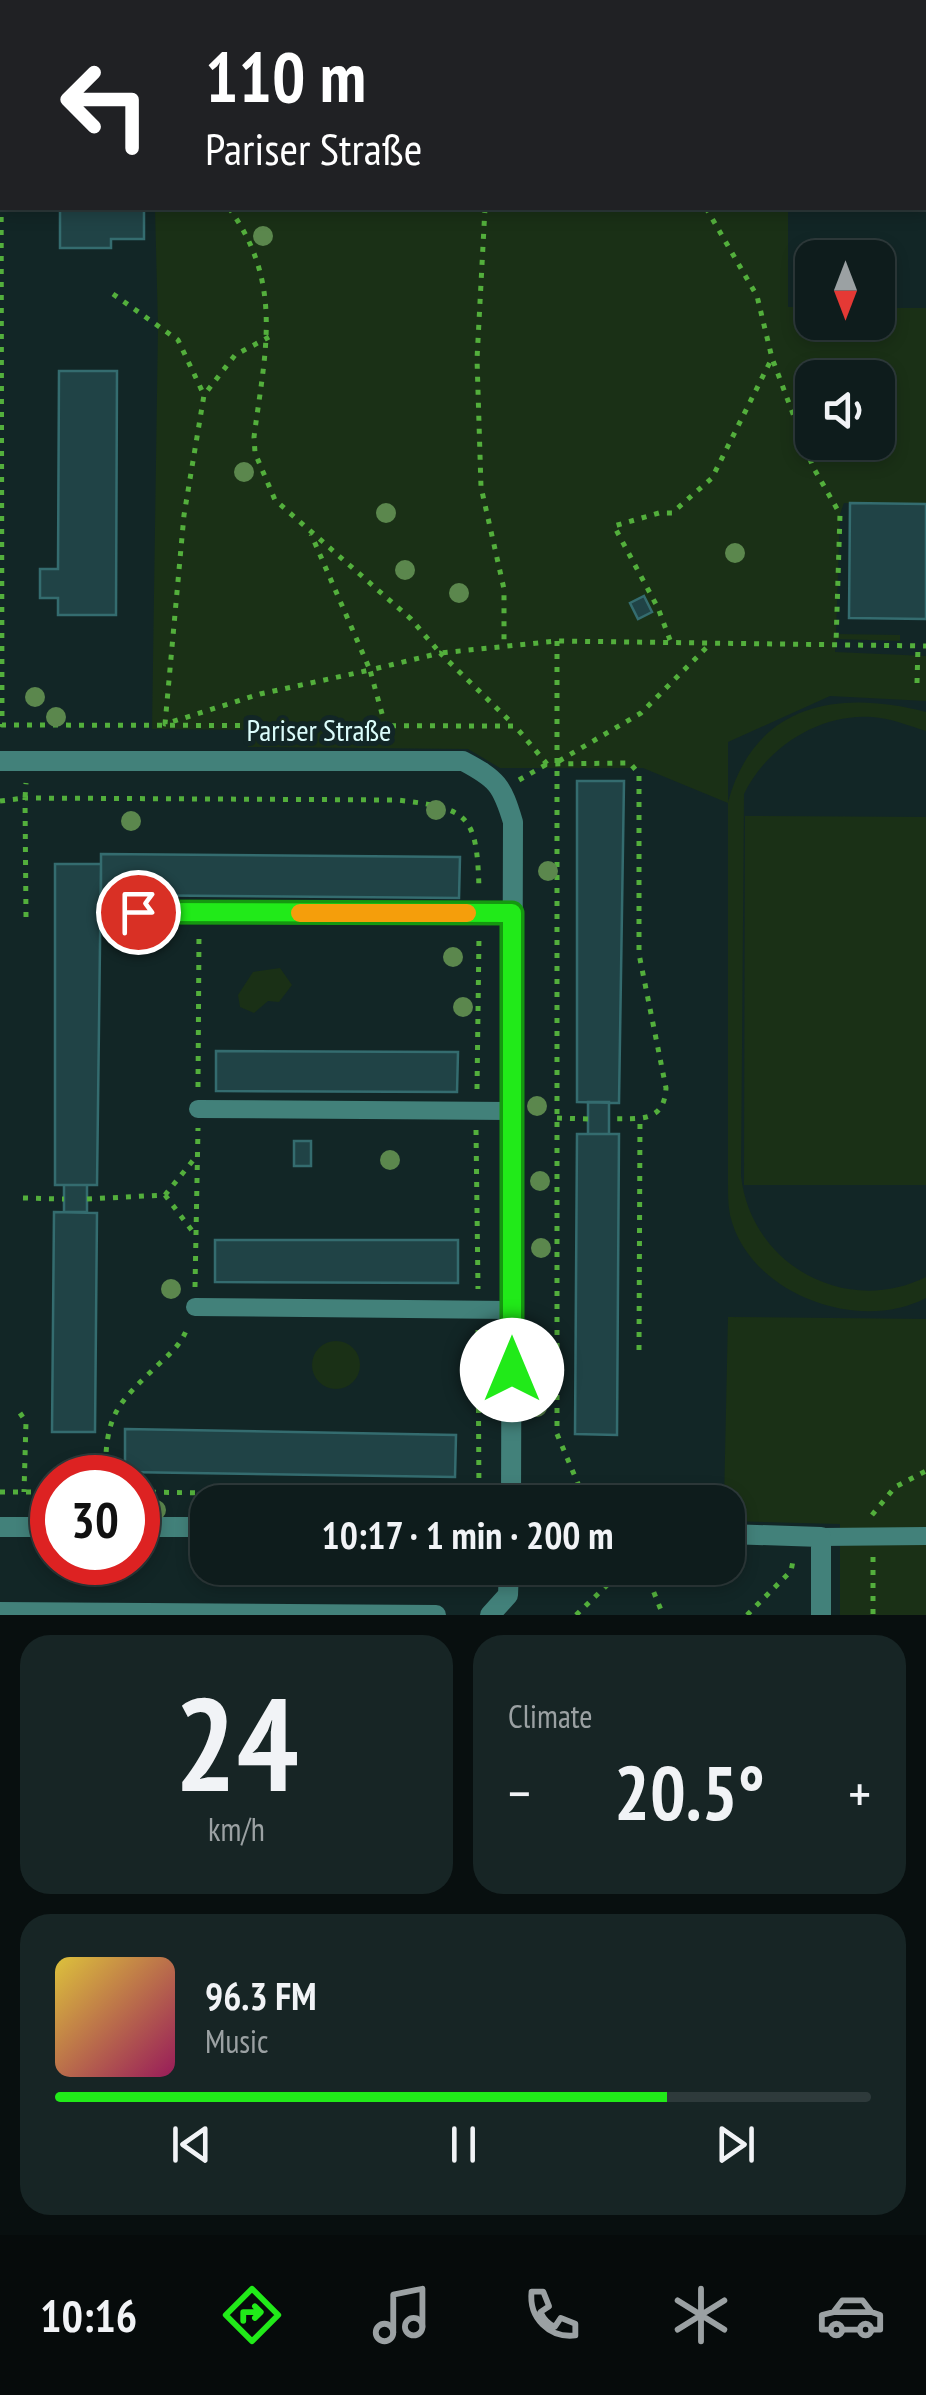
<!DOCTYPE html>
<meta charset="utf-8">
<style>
:root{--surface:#0e1c1c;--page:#172525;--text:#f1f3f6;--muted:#9ba1a3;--line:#2e3a3b;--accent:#21ea19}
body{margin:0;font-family:"PT Sans Narrow",sans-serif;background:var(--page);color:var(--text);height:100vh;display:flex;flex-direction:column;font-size:38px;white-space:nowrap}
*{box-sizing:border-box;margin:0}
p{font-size:32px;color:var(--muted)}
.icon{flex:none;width:55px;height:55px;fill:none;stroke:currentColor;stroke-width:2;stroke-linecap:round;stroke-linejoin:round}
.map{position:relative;height:1615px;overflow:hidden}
.drawer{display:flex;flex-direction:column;gap:20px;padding:20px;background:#080f0f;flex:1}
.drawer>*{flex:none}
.guide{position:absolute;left:0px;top:0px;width:928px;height:210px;box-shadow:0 5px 15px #0003,0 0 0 2px var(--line);background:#202124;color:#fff;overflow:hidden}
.needle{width:65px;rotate:180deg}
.fabs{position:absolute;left:795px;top:240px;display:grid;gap:20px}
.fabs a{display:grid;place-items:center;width:100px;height:100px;border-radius:20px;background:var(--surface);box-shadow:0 5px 15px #0003,0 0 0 2px var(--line);font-size:50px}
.speed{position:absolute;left:30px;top:1455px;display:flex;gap:20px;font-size:50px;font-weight:700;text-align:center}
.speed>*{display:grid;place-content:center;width:130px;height:130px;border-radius:50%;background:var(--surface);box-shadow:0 5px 15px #0003,0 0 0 2px var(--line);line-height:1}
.speed .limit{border:15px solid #d22;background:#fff;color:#111}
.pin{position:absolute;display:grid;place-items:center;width:85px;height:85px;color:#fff;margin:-42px;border:5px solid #fff;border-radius:50%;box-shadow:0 2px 10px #0007}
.me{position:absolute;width:110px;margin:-55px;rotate:0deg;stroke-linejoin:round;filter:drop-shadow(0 0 8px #0008)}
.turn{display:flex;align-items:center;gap:35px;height:210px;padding:0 40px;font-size:45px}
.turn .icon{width:130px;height:130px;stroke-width:2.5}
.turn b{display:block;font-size:70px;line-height:85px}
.big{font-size:75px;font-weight:600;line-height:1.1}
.drawer .widget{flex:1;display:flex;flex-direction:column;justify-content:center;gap:15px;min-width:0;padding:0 35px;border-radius:30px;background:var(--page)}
.drawer .dial{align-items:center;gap:0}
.dial b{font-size:130px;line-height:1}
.song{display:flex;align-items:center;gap:30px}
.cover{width:120px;height:120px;border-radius:15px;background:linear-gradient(135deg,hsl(50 70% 55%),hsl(330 70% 35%))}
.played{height:10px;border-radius:5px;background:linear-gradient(90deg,var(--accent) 75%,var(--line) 75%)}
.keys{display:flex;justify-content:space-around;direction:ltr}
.heat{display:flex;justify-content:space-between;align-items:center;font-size:55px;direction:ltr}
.drawer .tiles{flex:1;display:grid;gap:20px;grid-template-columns:1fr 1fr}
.widget:last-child{grid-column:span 2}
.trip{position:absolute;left:190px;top:1485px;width:555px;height:100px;border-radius:30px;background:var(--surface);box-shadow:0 5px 15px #0003,0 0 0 2px var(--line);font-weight:600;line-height:100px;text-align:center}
.menu{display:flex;height:160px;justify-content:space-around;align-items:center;background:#060b0b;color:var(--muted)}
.menu .icon{width:70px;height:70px}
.menu .selected{color:var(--accent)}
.menu b{font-size:45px;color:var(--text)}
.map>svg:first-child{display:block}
</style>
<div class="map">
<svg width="926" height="1615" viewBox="0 0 926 1615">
<rect width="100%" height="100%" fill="#122626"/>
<path fill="#1a3016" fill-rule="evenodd" d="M155,208H788V307H812V322H878V308H926V504L844,503L840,514L836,634L900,635V641L836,639L835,652L926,656V701L830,696L728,742V802C755,704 837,689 926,712V731C909,726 891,718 872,717C819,713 766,748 744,794L741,1176C751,1265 846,1317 926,1277V1298C857,1334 748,1293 730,1215C728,1205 728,1194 728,1184V803L643,768H500L468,749L248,747V730L152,729L158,327ZM812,378H878V442H812Z
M745,816L926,817V1185H744Z
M280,968L292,985L279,1002L268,1001L254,1013L240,1007L238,995L253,972Z
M728,1317L926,1319V1615H840V1524L728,1521V1502H724Z
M312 1365a24 24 0 1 1 48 0a24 24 0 1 1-48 0Z"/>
<path fill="#204346" stroke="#346c6f" stroke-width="2.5" d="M85,0H266V2H85Z
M60,208H144V239H111V248H60Z
M59,371H117L116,615H58V598H40V569H58Z
M850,503L926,504V619L849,618Z
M644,596L652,612L638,619L630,603Z
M577,781H624L619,1103L577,1102Z
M101,854L460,857L459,898L101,895Z
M55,864H101L97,1185H55Z
M216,1051L458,1052L457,1092L216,1091Z
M588,1102H609V1134H588Z
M577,1134H619L617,1435L575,1434Z
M294,1141H311V1166H294Z
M64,1185H87V1212H64Z
M54,1212L97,1213L95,1432H52Z
M215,1240H458V1283L215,1282Z
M125,1429L456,1435L455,1477L125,1472Z"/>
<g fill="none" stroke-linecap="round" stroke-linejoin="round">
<path stroke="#53af3c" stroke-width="5" stroke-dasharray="5 8" stroke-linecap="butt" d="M1,0V72
M65,0V2
M773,0V2
M421,2L422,0
M925,105H926
M1,113L2,725L515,726L547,764L630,763L639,774V954L666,1088C664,1124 638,1118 609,1119
M229,208C284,284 265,352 254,437L255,453L275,500L411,619L440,653L557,641L926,646
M485,208L477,359L481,487L504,589V645
M706,208L757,296L772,358L813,467L840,514L836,643
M113,294L178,340L204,395
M269,337L235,355L204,395L184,515L165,724L260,694L370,670L311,534
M670,640L658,608L614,526L659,513H672L712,478L772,358
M557,641V1434L579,1486L604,1502
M917,683L918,646
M389,739L370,670L440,653L513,724
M559,761L641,713L711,643
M519,780L547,764
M0,801L25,798L26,783
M26,917L25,798L397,800C469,808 477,815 479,889
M198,1087L199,933
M477,1089L479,935
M557,1118L588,1119
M476,1130L478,1289
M165,1195L196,1236
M23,1198L64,1199
M87,1199L165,1195L195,1158
M195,1287L198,1128
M478,1330L479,1497
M639,1350L640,1118
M20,1413L26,1422L24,1492
M105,1478C106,1413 115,1406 160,1363C173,1351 182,1343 188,1326
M0,1492H52
M138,1492L490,1497
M531,1497L595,1498
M872,1515L895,1487L926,1471
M873,1557V1615
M644,1568L663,1615
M576,1615L625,1568
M747,1615L791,1571L794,1556"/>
<path stroke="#42817a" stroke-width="18" d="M348,2V0
M198,1109L512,1111
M195,1307L511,1310
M821,1537L926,1536"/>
<path stroke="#42817a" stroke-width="20" d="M734,2V0
M0,92H2
M0,761H463C497,779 502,785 513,822L511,1502
M138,912L512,913
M0,1527H52
M138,1527H208
M728,1534L821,1537V1615
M0,1612L436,1615
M490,1615L508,1595L509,1568"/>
</g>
<g fill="#5b874d">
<circle cx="263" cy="236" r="10"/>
<circle cx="244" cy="472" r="10"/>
<circle cx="386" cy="513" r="10"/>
<circle cx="735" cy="553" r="10"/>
<circle cx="405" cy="570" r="10"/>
<circle cx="459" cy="593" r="10"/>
<circle cx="35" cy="697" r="10"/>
<circle cx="56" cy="717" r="10"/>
<circle cx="436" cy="810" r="10"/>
<circle cx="131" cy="821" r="10"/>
<circle cx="548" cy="871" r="10"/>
<circle cx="453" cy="957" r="10"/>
<circle cx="463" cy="1007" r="10"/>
<circle cx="537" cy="1106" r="10"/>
<circle cx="390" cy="1160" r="10"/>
<circle cx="540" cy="1181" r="10"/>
<circle cx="541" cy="1248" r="10"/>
<circle cx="171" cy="1289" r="10"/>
<circle cx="537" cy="1407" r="10"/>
<circle cx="156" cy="1510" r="10"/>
</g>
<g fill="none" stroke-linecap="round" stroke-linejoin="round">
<defs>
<path id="route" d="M138,912L512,913V1370"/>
</defs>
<use href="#route" stroke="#159810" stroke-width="25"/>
<use href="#route" stroke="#21ea19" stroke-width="18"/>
<path stroke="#f59e0b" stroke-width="18" d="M300,913H467"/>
</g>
<g text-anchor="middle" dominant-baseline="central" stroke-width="10" stroke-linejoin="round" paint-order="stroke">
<g font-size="30" fill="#dbfcfb" stroke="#122626">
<text x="319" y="729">Pariser Straße</text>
</g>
</g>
</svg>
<div class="fabs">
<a><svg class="needle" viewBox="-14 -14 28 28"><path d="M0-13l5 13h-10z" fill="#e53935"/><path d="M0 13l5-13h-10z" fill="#9ba1a3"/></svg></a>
<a><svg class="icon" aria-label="sound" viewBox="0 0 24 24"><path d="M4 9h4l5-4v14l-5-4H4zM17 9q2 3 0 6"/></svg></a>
</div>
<div class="speed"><div class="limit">30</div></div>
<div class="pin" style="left:138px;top:912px;background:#d93025"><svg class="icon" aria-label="arrive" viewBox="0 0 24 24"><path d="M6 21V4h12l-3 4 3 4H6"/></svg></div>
<svg class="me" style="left:512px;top:1370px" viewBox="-20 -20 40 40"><circle r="19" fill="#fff"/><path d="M0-13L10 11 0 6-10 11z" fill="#21ea19"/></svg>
<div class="trip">10:17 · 1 min · 200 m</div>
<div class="guide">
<div class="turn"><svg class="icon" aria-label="left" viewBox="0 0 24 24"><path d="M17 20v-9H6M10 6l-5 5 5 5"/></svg><div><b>110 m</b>Pariser Straße</div></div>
</div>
</div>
<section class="drawer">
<div class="tiles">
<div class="widget dial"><b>24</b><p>km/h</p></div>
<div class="widget"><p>Climate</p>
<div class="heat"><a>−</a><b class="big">20.5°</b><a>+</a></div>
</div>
<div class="widget">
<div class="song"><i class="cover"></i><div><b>96.3 FM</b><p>Music</p></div></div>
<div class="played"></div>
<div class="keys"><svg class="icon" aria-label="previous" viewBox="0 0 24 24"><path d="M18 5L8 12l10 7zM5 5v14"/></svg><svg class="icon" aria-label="pause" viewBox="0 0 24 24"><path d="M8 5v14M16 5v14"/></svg><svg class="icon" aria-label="next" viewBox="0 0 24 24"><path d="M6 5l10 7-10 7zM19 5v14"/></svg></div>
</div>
</div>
</section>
<nav class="menu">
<b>10:16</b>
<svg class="icon selected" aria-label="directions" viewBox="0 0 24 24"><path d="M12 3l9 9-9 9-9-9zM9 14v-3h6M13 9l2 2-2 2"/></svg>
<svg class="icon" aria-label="music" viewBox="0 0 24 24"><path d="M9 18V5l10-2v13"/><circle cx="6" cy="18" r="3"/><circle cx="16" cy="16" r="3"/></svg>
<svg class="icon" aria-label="phone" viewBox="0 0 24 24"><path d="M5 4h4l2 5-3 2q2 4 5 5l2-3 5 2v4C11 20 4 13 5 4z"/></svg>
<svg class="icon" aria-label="climate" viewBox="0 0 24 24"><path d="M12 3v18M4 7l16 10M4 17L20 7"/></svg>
<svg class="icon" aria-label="car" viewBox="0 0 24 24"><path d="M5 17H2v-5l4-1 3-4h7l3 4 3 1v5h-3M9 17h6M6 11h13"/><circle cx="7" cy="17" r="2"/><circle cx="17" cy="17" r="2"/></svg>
</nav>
